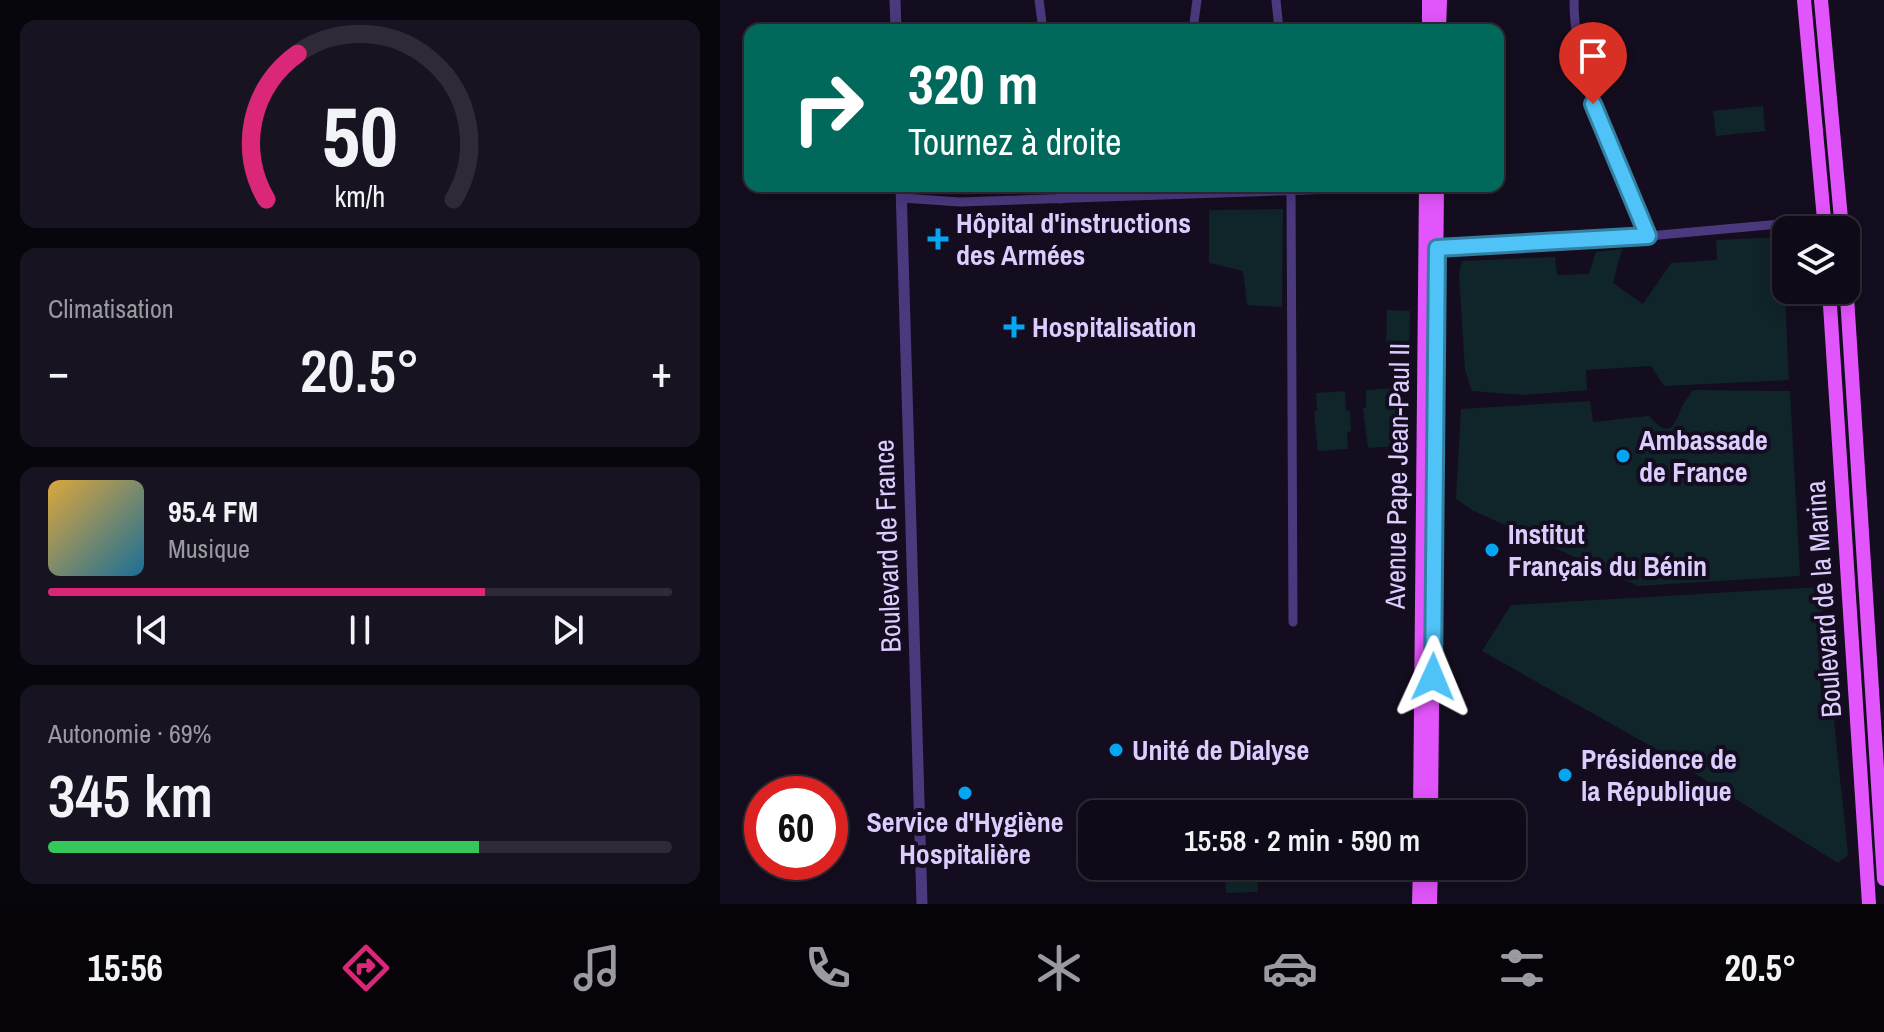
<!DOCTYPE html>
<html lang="fr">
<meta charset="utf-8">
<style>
:root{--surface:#0f0a17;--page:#181320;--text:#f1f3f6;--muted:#9b9aa1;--line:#2f2b36;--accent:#db2777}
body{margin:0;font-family:"Archivo Narrow",sans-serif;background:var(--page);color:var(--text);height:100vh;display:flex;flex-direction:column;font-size:30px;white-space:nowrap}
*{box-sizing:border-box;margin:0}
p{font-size:26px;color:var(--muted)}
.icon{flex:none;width:44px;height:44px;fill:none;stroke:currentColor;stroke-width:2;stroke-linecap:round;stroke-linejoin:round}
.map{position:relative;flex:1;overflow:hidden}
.details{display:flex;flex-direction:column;gap:20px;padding:20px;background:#08060d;width:720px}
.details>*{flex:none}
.guide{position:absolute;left:24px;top:24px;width:760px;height:168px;border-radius:16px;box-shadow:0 4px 20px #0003,0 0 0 2px var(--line);background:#00695c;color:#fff;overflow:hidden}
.fabs{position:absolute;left:1052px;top:216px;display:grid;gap:16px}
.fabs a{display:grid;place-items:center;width:88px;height:88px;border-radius:16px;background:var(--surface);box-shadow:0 4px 20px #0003,0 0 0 2px var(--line);font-size:40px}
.speed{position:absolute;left:24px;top:776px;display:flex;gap:16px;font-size:40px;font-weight:700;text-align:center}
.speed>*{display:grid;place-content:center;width:104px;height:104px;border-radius:50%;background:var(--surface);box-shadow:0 4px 20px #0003,0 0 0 2px var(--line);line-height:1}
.speed .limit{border:12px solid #d22;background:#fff;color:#111}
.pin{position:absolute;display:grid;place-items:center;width:68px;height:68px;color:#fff;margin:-82px -34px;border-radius:50% 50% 50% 0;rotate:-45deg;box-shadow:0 0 8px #0007}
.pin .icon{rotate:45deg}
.me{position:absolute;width:88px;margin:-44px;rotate:1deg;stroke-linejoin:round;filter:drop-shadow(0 0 6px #0008)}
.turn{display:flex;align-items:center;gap:28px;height:168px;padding:0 32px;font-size:36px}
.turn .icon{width:104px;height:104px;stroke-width:2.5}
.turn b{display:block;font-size:56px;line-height:68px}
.big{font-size:60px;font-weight:600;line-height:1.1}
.details .widget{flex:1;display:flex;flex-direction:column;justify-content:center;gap:12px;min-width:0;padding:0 28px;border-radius:16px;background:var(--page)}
.details .dial{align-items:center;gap:0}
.dial svg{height:208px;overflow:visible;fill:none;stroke:var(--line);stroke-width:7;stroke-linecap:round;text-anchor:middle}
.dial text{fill:var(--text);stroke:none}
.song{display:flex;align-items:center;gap:24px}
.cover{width:96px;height:96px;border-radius:12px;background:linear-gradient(135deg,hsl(40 70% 55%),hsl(200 70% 35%))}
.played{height:8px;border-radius:4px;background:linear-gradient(90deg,var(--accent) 70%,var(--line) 70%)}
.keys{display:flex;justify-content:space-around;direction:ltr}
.heat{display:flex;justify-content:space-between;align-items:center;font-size:44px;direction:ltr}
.charge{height:12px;border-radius:6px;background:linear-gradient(90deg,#34c759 69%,var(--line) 0)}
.trip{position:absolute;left:358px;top:800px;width:448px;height:80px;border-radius:16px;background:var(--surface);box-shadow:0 4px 20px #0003,0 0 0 2px var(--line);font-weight:600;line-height:80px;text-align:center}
.tabs{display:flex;height:128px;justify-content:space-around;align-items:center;background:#060409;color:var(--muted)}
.tabs .icon{width:56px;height:56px}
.tabs .on{color:var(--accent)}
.tabs b{font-size:36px;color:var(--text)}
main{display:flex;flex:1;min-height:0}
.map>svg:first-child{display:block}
</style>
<main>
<section class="details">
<div class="widget dial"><svg viewBox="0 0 100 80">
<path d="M14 69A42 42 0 1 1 86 69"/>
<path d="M14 69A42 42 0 0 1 26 13" stroke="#db2777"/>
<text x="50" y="56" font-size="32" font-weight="700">50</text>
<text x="50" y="72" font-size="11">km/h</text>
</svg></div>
<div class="widget"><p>Climatisation</p>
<div class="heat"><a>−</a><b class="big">20.5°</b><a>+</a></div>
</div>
<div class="widget">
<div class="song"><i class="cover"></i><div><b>95.4 FM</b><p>Musique</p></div></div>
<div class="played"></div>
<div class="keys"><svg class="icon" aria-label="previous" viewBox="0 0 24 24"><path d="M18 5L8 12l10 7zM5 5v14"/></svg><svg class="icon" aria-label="pause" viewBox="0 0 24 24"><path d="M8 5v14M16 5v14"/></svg><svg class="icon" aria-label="next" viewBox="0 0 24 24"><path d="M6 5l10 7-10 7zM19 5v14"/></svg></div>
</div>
<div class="widget"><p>Autonomie · 69%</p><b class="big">345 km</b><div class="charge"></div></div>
</section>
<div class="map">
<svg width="1164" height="904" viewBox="0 0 1164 904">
<rect width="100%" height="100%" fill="#140d1f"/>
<path fill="#102529" d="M1043,106L1045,131L996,136L993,111Z
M563,209L562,307L527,305L523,271L489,263V210Z
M1062,237L1069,380L944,386L931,366L866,370L867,390L803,395L752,391L745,370L739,275L742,261L835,257L837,275L869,274L876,252L902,249L893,283L923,304L951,263L997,260L996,240Z
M667,310L690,311L689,355H666Z
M675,388V407H680L681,428L677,429V446L648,448L643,408H646V390Z
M973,390L1070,391L1080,576L918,586L752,510L736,499L741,409L870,401L873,422L929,416C949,439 954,428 962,406C965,401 970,395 973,390Z
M625,391L626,410L630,411L631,431L627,432L628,449L598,451L594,411H597L596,393Z
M1100,587L1128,855L1118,863L936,749L762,651L791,605Z
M505,866H537L538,892L506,893Z"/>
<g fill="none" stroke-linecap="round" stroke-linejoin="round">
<path stroke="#4b397e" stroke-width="9" d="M319,0L323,30
M556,0L559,30
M854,0C854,83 896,161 928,236
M473,30L477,0
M339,186L341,199
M571,186L573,622
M182,198L240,202L702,186
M717,248L928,236L1104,220"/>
<path stroke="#4b397e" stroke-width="11" d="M175,0L176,30
M181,186L202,904"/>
<path stroke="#e355fc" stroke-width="14" d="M1084,0L1105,230
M1101,0L1122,230
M709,30V0
M719,30L720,0
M1126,281L1164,879
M1109,290L1149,904
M700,814L706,186
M711,814L717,186
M699,904L700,866
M710,904L711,866"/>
</g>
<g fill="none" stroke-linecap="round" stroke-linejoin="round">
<defs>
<path id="route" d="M713,677L717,248L928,236L873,104"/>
</defs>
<use href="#route" stroke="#337fa1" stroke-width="20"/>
<use href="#route" stroke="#4fc3f7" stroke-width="14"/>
</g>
<g fill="#04a6f2" stroke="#140d1f" stroke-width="3">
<path d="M214 227h8v8h8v8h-8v8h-8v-8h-8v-8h8z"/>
<path d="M290 315h8v8h8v8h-8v8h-8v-8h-8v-8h8z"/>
<circle cx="903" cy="456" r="8"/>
<circle cx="772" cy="550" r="8"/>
<circle cx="396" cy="750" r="8"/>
<circle cx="845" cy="775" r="8"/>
<circle cx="245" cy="793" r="8"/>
</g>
<g text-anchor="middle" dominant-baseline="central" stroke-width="8" stroke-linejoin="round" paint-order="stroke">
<g font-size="28" font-weight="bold" fill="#ddccfe" stroke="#140d1f" text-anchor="start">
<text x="236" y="223">Hôpital d'instructions<tspan x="236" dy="32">des Armées</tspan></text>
<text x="312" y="327">Hospitalisation</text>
<text x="919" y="440">Ambassade<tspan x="919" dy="32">de France</tspan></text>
<text x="788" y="534">Institut<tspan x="788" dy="32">Français du Bénin</tspan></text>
<text x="412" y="750">Unité de Dialyse</text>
<text x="861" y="759">Présidence de<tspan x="861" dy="32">la République</tspan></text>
<text x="245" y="822" text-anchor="middle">Service d'Hygiène<tspan x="245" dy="32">Hospitalière</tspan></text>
</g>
<g font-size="28" fill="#ddccfe" stroke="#140d1f">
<text transform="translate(677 476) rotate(-89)">Avenue Pape Jean-Paul II</text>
<text transform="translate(167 546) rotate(-92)">Boulevard de France</text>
<text transform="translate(1103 599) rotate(-94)">Boulevard de la Marina</text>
</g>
</g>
</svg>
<div class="fabs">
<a><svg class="icon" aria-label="layers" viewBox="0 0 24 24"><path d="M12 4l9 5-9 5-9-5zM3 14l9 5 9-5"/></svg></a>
</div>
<div class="speed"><div class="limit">60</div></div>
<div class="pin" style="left:873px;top:104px;background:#d93025"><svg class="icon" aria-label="arrive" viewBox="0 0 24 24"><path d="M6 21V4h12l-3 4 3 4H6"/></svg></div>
<svg class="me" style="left:713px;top:677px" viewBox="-20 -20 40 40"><path d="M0-17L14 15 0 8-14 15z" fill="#4fc3f7" stroke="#fff" stroke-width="4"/></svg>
<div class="trip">15:58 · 2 min · 590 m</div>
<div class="guide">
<div class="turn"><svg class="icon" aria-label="right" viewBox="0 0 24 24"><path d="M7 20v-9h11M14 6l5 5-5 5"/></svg><div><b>320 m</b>Tournez à droite</div></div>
</div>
</div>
</main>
<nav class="tabs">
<b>15:56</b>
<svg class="icon on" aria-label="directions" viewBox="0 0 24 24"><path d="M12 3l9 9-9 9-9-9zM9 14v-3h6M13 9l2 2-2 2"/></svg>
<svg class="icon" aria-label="music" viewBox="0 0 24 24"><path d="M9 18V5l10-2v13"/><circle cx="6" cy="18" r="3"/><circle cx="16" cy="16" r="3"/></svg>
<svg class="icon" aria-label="phone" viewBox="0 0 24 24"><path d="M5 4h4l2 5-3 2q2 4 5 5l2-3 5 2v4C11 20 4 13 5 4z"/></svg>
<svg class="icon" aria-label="climate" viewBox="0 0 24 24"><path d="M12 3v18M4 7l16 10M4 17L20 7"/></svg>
<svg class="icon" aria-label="car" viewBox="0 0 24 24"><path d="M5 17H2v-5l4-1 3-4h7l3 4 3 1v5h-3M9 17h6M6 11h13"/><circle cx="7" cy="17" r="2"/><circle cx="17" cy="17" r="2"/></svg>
<svg class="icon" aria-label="filters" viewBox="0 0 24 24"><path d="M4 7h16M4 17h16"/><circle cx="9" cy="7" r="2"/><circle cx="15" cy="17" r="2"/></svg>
<b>20.5°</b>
</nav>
